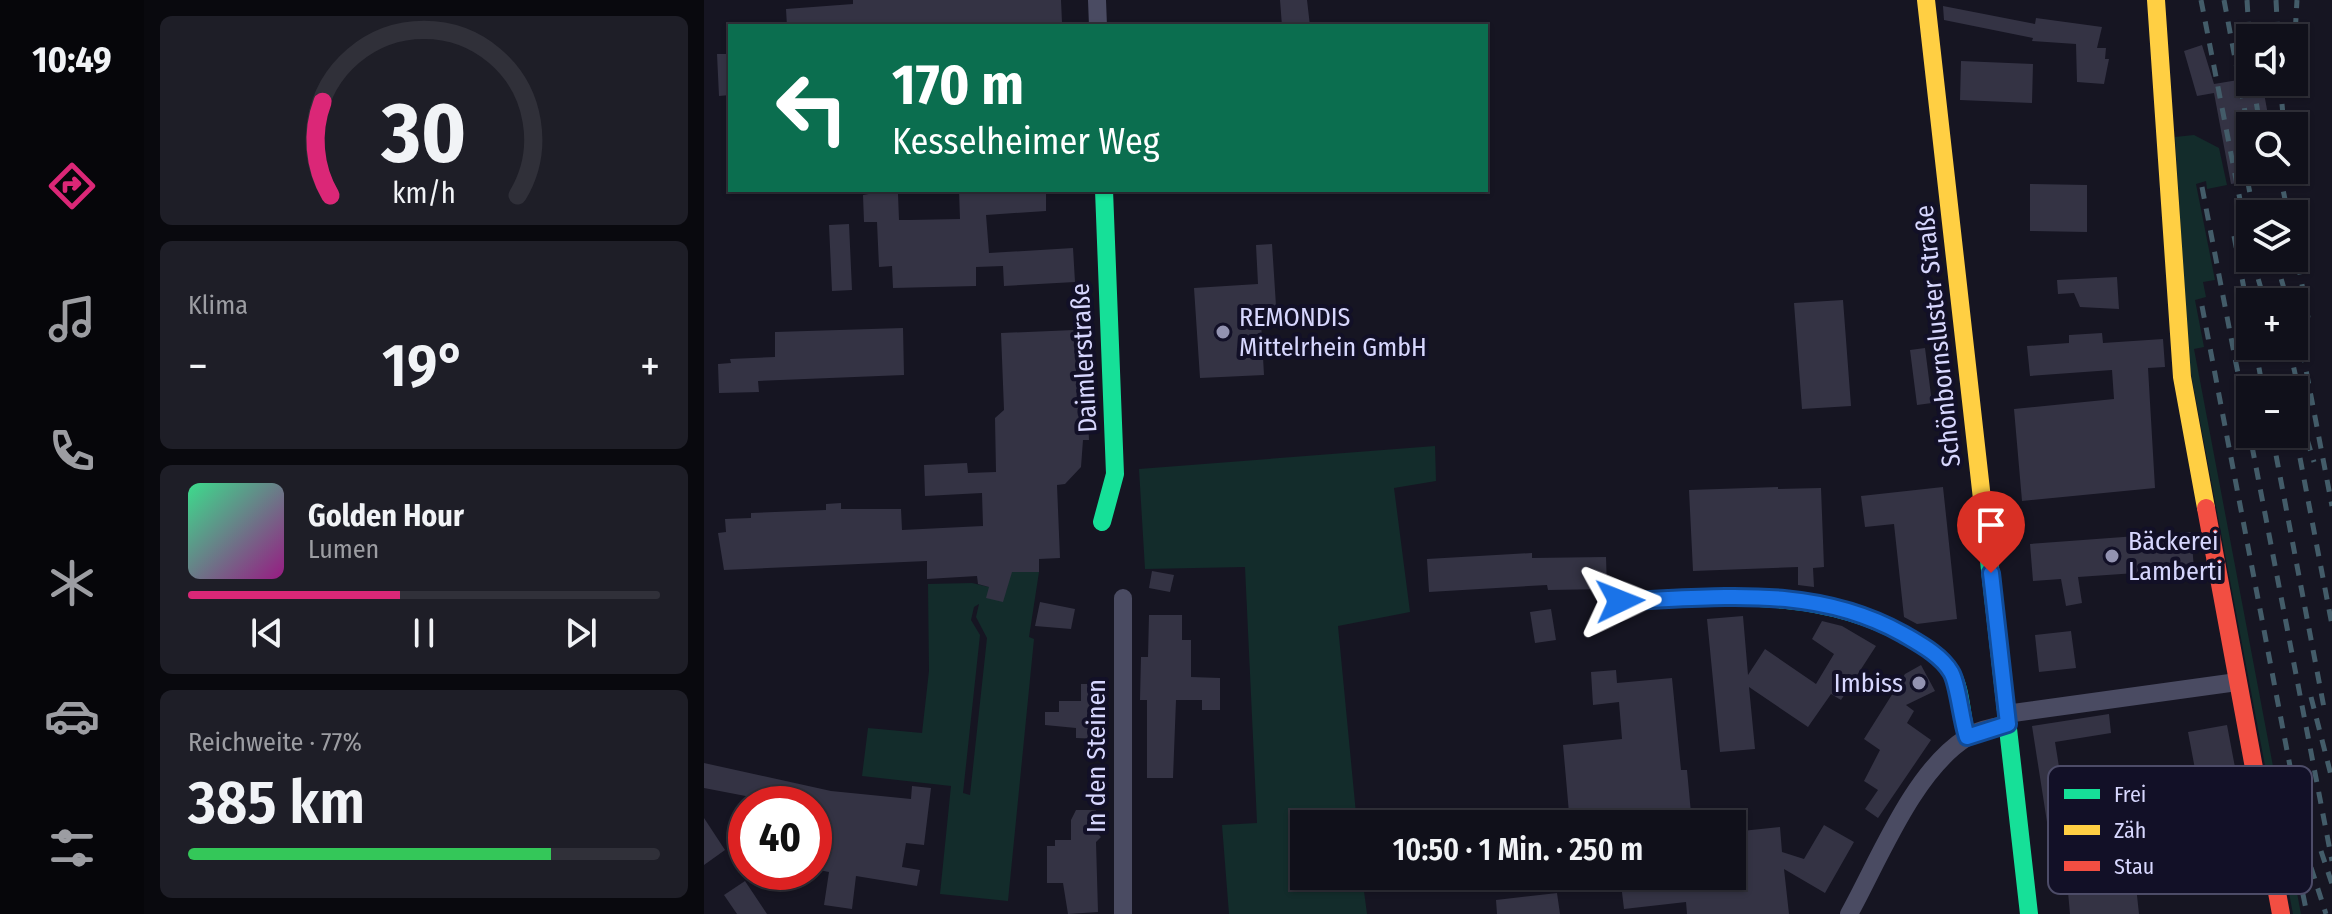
<!DOCTYPE html>
<html lang="de">
<meta charset="utf-8">
<style>
:root{--surface:#10101a;--page:#1e1e27;--text:#f1f3f6;--muted:#9c9da2;--line:#303039;--accent:#db2777}
body{margin:0;font-family:"Fira Sans Condensed",sans-serif;background:var(--page);color:var(--text);height:100vh;display:flex;flex-direction:column;font-size:30px;white-space:nowrap}
*{box-sizing:border-box;margin:0}
p{font-size:26px;color:var(--muted)}
.icon{flex:none;width:44px;height:44px;fill:none;stroke:currentColor;stroke-width:2;stroke-linecap:round;stroke-linejoin:round}
.map{position:relative;flex:1;overflow:hidden}
.sheet{display:flex;flex-direction:column;gap:16px;padding:16px;background:#09090e;width:560px}
.sheet>*{flex:none}
.banner{position:absolute;left:24px;top:24px;width:760px;height:168px;border-radius:0px;box-shadow:0 2px 6px #0004,0 0 0 2px var(--line);background:#0b6e4f;color:#fff;overflow:hidden}
.buttons{position:absolute;left:1532px;top:24px;display:grid;gap:16px}
.buttons a{display:grid;place-items:center;width:72px;height:72px;border-radius:0px;background:var(--surface);box-shadow:0 2px 6px #0004,0 0 0 2px var(--line);font-size:40px}
.speed{position:absolute;left:24px;top:786px;display:flex;gap:16px;font-size:40px;font-weight:700;text-align:center}
.speed>*{display:grid;place-content:center;width:104px;height:104px;border-radius:50%;background:var(--surface);box-shadow:0 2px 6px #0004,0 0 0 2px var(--line);line-height:1}
.speed .limit{border:12px solid #d22;background:#fff;color:#111}
.pin{position:absolute;display:grid;place-items:center;width:68px;height:68px;color:#fff;margin:-82px -34px;border-radius:50% 50% 50% 0;rotate:-45deg;box-shadow:0 0 8px #0007}
.pin .icon{rotate:45deg}
.me{position:absolute;width:88px;margin:-44px;rotate:88deg;stroke-linejoin:round;filter:drop-shadow(0 0 6px #0008)}
.turn{display:flex;align-items:center;gap:28px;height:168px;padding:0 32px;font-size:36px}
.turn .icon{width:104px;height:104px;stroke-width:2.5}
.turn b{display:block;font-size:56px;line-height:68px}
.big{font-size:60px;font-weight:600;line-height:1.1}
.sheet .card{flex:1;display:flex;flex-direction:column;justify-content:center;gap:12px;min-width:0;padding:0 28px;border-radius:12px;background:var(--page)}
.sheet .dial{align-items:center;gap:0}
.dial svg{height:208px;overflow:visible;fill:none;stroke:var(--line);stroke-width:7;stroke-linecap:round;text-anchor:middle}
.dial text{fill:var(--text);stroke:none}
.song{display:flex;align-items:center;gap:24px}
.cover{width:96px;height:96px;border-radius:12px;background:linear-gradient(135deg,hsl(150 70% 55%),hsl(310 70% 35%))}
.played{height:8px;border-radius:4px;background:linear-gradient(90deg,var(--accent) 45%,var(--line) 45%)}
.keys{display:flex;justify-content:space-around;direction:ltr}
.heat{display:flex;justify-content:space-between;align-items:center;font-size:44px;direction:ltr}
.charge{height:12px;border-radius:6px;background:linear-gradient(90deg,#34c759 77%,var(--line) 0)}
.trip{position:absolute;left:586px;top:810px;width:456px;height:80px;border-radius:0px;background:var(--surface);box-shadow:0 2px 6px #0004,0 0 0 2px var(--line);font-weight:600;line-height:80px;text-align:center}
main{display:flex;flex:1;min-height:0}
.tab-bar{display:flex;flex-direction:column;width:144px;justify-content:space-around;align-items:center;background:#06060a;color:var(--muted)}
.tab-bar .icon{width:56px;height:56px}
.tab-bar .active{color:var(--accent)}
.tab-bar b{font-size:36px;color:var(--text)}
.map>svg:first-child{display:block}
</style>
<main>
<nav class="tab-bar">
<b>10:49</b>
<svg class="icon active" aria-label="directions" viewBox="0 0 24 24"><path d="M12 3l9 9-9 9-9-9zM9 14v-3h6M13 9l2 2-2 2"/></svg>
<svg class="icon" aria-label="music" viewBox="0 0 24 24"><path d="M9 18V5l10-2v13"/><circle cx="6" cy="18" r="3"/><circle cx="16" cy="16" r="3"/></svg>
<svg class="icon" aria-label="phone" viewBox="0 0 24 24"><path d="M5 4h4l2 5-3 2q2 4 5 5l2-3 5 2v4C11 20 4 13 5 4z"/></svg>
<svg class="icon" aria-label="climate" viewBox="0 0 24 24"><path d="M12 3v18M4 7l16 10M4 17L20 7"/></svg>
<svg class="icon" aria-label="car" viewBox="0 0 24 24"><path d="M5 17H2v-5l4-1 3-4h7l3 4 3 1v5h-3M9 17h6M6 11h13"/><circle cx="7" cy="17" r="2"/><circle cx="17" cy="17" r="2"/></svg>
<svg class="icon" aria-label="filters" viewBox="0 0 24 24"><path d="M4 7h16M4 17h16"/><circle cx="9" cy="7" r="2"/><circle cx="15" cy="17" r="2"/></svg>
</nav>
<section class="sheet">
<div class="card dial"><svg viewBox="0 0 100 80">
<path d="M14 69A42 42 0 1 1 86 69"/>
<path d="M14 69A42 42 0 0 1 11 33" stroke="#db2777"/>
<text x="50" y="56" font-size="32" font-weight="700">30</text>
<text x="50" y="72" font-size="11">km/h</text>
</svg></div>
<div class="card"><p>Klima</p>
<div class="heat"><a>−</a><b class="big">19°</b><a>+</a></div>
</div>
<div class="card">
<div class="song"><i class="cover"></i><div><b>Golden Hour</b><p>Lumen</p></div></div>
<div class="played"></div>
<div class="keys"><svg class="icon" aria-label="previous" viewBox="0 0 24 24"><path d="M18 5L8 12l10 7zM5 5v14"/></svg><svg class="icon" aria-label="pause" viewBox="0 0 24 24"><path d="M8 5v14M16 5v14"/></svg><svg class="icon" aria-label="next" viewBox="0 0 24 24"><path d="M6 5l10 7-10 7zM19 5v14"/></svg></div>
</div>
<div class="card"><p>Reichweite · 77%</p><b class="big">385 km</b><div class="charge"></div></div>
</section>
<div class="map">
<svg width="1628" height="914" viewBox="0 0 1628 914">
<rect width="100%" height="100%" fill="#161522"/>
<path fill="#132c2b" fill-rule="evenodd" d="M1490,135L1515,148L1523,185L1503,189L1502,181L1492,184L1511,280L1499,282L1502,297L1491,300L1500,347L1490,349L1597,914H1589L1485,363L1471,137Z
M731,446L732,481L690,488L706,612L634,626L653,824H600V876H658L663,914H525L518,825L553,823L541,567L441,569L435,469Z
M307,572H335L325,637L330,639L304,901L236,894L247,786L158,776L164,728L218,733L225,671L224,584L268,583L302,591ZM275,604L272,617L283,638L266,795L259,793L276,635L267,620L270,607Z"/>
<path fill="#343344" d="M149,0H357L358,23L83,26L82,9L149,4Z
M576,0H603L606,26H578Z
M1239,6L1331,24L1332,18L1398,27L1393,48H1402L1401,59H1405L1400,84L1373,82L1372,44L1328,41L1329,38L1240,20Z
M1498,45L1510,84L1546,78V82H1558L1566,126H1546V181L1527,184L1510,93L1493,96L1480,51Z
M13,54H26V95L15,96Z
M1257,61L1329,64L1328,103L1256,100Z
M1326,184L1383,185V232L1326,231Z
M187,190V194H194L195,220H205L256,219L255,190H342V211L282,215L285,253L369,248L371,282L300,286L299,266L272,267V286L189,288L188,266L175,267L173,222H160L159,195Z
M145,224L148,290L128,291L125,225Z
M568,244L573,321L557,322L560,375L496,378L490,288L554,284L552,245Z
M1413,277L1415,309L1376,307L1370,293L1354,294L1353,280Z
M1139,300L1147,406L1098,409L1090,303Z
M199,328L200,375L54,381L55,392L15,393L14,364L27,363L26,359L71,357V332Z
M370,330L374,407H377L378,418H384L385,440H379L377,467L361,484L353,485L356,558L335,559V572H308L299,602L282,598L285,587L274,584L273,576L223,579V561L20,570L14,533L22,532L21,519L47,518V513L122,510V504L137,503V509H197L198,530L279,526L278,493L221,496L220,465L263,463L264,473L292,472L291,418L300,410L297,333Z
M1398,333L1399,343L1459,339L1461,367L1444,368L1451,488L1318,501L1310,409L1410,399L1408,370L1326,376L1323,346L1365,343V335Z
M1221,348L1228,403L1213,405L1206,350Z
M1074,487V489L1117,488L1120,567L1109,568L1110,587L1094,585V567L989,571L985,490Z
M1239,487L1253,619L1213,624L1200,617L1190,524L1161,527L1157,496Z
M1487,532L1490,569L1374,577L1378,603L1362,606L1357,579L1329,581L1326,544Z
M828,553V558L902,557L903,589L844,590L843,585L725,592L723,559Z
M448,571L470,575L466,592L445,588Z
M336,602L371,609L367,629L331,626Z
M847,609L852,640L831,643L826,612Z
M445,615H478V640H487V677L516,678V710H498V700H472L469,778H443V700H436L437,657H444Z
M1039,616L1044,675L1061,649L1112,684L1130,654L1108,639L1118,621L1138,626L1172,646L1137,700L1127,694L1104,727L1045,687L1051,749L1016,752L1003,619Z
M1367,631L1372,668L1335,672L1331,635Z
M1217,665L1231,691L1202,705L1210,711L1203,723L1227,740L1174,818L1161,809L1174,790L1160,781L1176,750L1160,739L1201,674Z
M912,670L913,683L968,678L977,770H983L988,824H866L859,745L918,739L915,702L889,705L887,672Z
M377,684H397V739L372,738V728L341,725V712H355V701H377Z
M1405,714L1407,733L1351,742L1356,773L1376,769L1380,794L1436,785L1442,821L1360,834L1358,820L1343,822L1328,726Z
M1523,725L1537,799L1498,806L1484,732Z
M0,763L127,791L207,799L208,786L227,788L220,845L202,843L198,867L216,870L213,886L152,876L148,909L120,905L125,872L110,869V804H62L51,802L52,798L0,788Z
M372,810H392V832L397,837L392,842L394,912L364,914L359,883H343V846H351V840H367V820Z
M0,818L21,850L0,865Z
M1120,825L1150,842L1121,893L1080,869L1085,914H983L982,902L920,909L916,876H1028V832L1076,827L1078,852L1100,859Z
M41,881L63,914H33L20,895Z
M1417,885L1432,886L1435,914H1366L1364,892Z
M853,893L856,914H793L792,900Z"/>
<g fill="none" stroke-linecap="round" stroke-linejoin="round">
<path stroke="#4a4b62" stroke-width="18" d="M393,0L394,26
M1302,714L1533,682
M419,914V598
M1145,914C1175,860 1209,772 1262,738C1273,730 1290,727 1304,724"/>
<path stroke="#16e098" stroke-width="18" d="M1278,499L1325,914
M398,522L411,474L400,190
M916,601C1013,597 1117,586 1204,637C1219,646 1237,656 1247,672C1258,690 1257,717 1263,737"/>
<path stroke="#ffcf43" stroke-width="18" d="M1222,0L1278,499
M1452,0L1478,377L1502,508"/>
<path stroke="#f24e42" stroke-width="18" d="M1502,508L1577,914"/>
<path stroke="#435c69" stroke-width="5" stroke-dasharray="12 10" stroke-linecap="butt" d="M1497,0L1546,251
M1520,0L1546,138
M1543,0L1546,49
M1572,0L1574,38
M1590,52L1593,0
M1549,82L1556,126
M1576,82L1580,126
M1535,137L1550,214
M1575,170L1584,214
M1498,187L1628,861
M1530,236L1546,320
M1590,241L1605,323
M1548,258L1561,302
M1571,258L1584,302
M1498,306L1603,855L1622,914
M1590,307L1628,506
M1551,346L1559,390
M1585,346L1592,378
M1590,397L1610,462
M1568,434L1621,713
M1596,458L1628,625
M1607,697L1628,779
M1590,851L1603,914
M1617,851L1628,884"/>
</g>
<g fill="none" stroke-linecap="round" stroke-linejoin="round">
<defs>
<path id="route" d="M916,601C1014,598 1110,584 1199,634C1216,644 1237,655 1247,672C1254,683 1257,719 1263,737L1304,724L1287,573"/>
</defs>
<use href="#route" stroke="#114b97" stroke-width="20"/>
<use href="#route" stroke="#1a73e8" stroke-width="14"/>
</g>
<g fill="#9393b1" stroke="#121027" stroke-width="3">
<circle cx="519" cy="332" r="8"/>
<circle cx="1408" cy="556" r="8"/>
<circle cx="1215" cy="683" r="8"/>
</g>
<g text-anchor="middle" dominant-baseline="central" stroke-width="8" stroke-linejoin="round" paint-order="stroke">
<g font-size="26" fill="#d7d7fe" stroke="#121027" text-anchor="start">
<text x="535" y="317">REMONDIS<tspan x="535" dy="30">Mittelrhein GmbH</tspan></text>
<text x="1424" y="541">Bäckerei<tspan x="1424" dy="30">Lamberti</tspan></text>
<text x="1199" y="683" text-anchor="end">Imbiss</text>
</g>
<g font-size="26" fill="#d7d7fe" stroke="#121027">
<text transform="translate(1234 336) rotate(-96)">Schönbornsluster Straße</text>
<text transform="translate(380 358) rotate(-93)">Daimlerstraße</text>
<text transform="translate(392 756) rotate(-90)">In den Steinen</text>
</g>
</g>
<rect x="1344" y="766" width="264" height="128" rx="12" fill="#121027" stroke="#4d4c68" stroke-width="2"/>
<rect x="1360" y="789" width="36" height="10" fill="#16e098"/>
<rect x="1360" y="825" width="36" height="10" fill="#ffcf43"/>
<rect x="1360" y="861" width="36" height="10" fill="#f24e42"/>
<g font-size="22" fill="#d7d7fe">
<text x="1410" y="802">Frei</text>
<text x="1410" y="838">Zäh</text>
<text x="1410" y="874">Stau</text>
</g>
</svg>
<div class="buttons">
<a><svg class="icon" aria-label="sound" viewBox="0 0 24 24"><path d="M4 9h4l5-4v14l-5-4H4zM17 9q2 3 0 6"/></svg></a>
<a><svg class="icon" aria-label="search" viewBox="0 0 24 24"><circle cx="10" cy="10" r="6"/><path d="M15 15l6 6"/></svg></a>
<a><svg class="icon" aria-label="layers" viewBox="0 0 24 24"><path d="M12 4l9 5-9 5-9-5zM3 14l9 5 9-5"/></svg></a>
<a>+</a>
<a>−</a>
</div>
<div class="speed"><div class="limit">40</div></div>
<div class="pin" style="left:1287px;top:573px;background:#d93025"><svg class="icon" aria-label="arrive" viewBox="0 0 24 24"><path d="M6 21V4h12l-3 4 3 4H6"/></svg></div>
<svg class="me" style="left:916px;top:601px" viewBox="-20 -20 40 40"><path d="M0-17L14 15 0 8-14 15z" fill="#1a73e8" stroke="#fff" stroke-width="4"/></svg>
<div class="trip">10:50 · 1 Min. · 250 m</div>
<div class="banner">
<div class="turn"><svg class="icon" aria-label="left" viewBox="0 0 24 24"><path d="M17 20v-9H6M10 6l-5 5 5 5"/></svg><div><b>170 m</b>Kesselheimer Weg</div></div>
</div>
</div>
</main>
